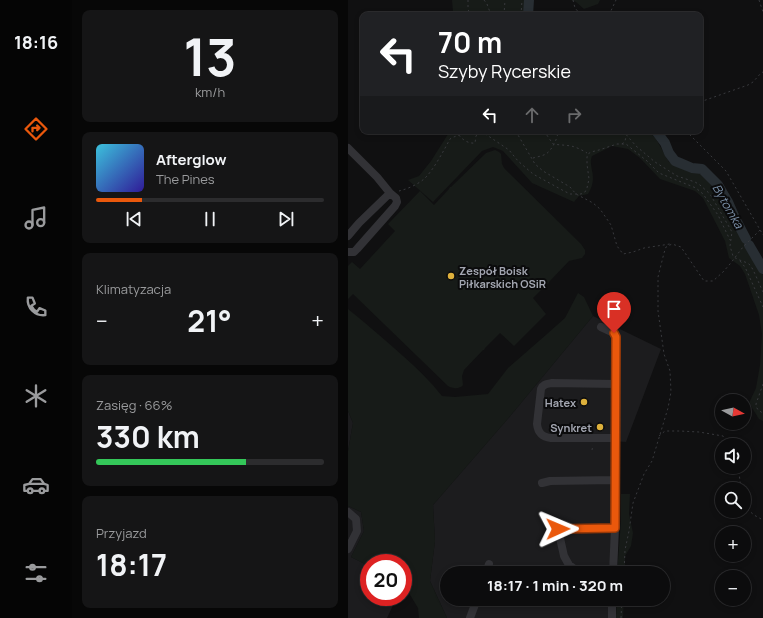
<!DOCTYPE html>
<html lang="pl">
<meta charset="utf-8">
<style>
:root{--surface:#0c0c0d;--page:#151516;--text:#f1f3f6;--muted:#9a9b9d;--line:#2c2c2e;--accent:#ea580c}
body{margin:0;font-family:Manrope,sans-serif;background:var(--page);color:var(--text);height:100vh;display:flex;flex-direction:column;font-size:15px;white-space:nowrap}
*{box-sizing:border-box;margin:0}
p{font-size:13px;color:var(--muted)}
.icon{flex:none;width:22px;height:22px;fill:none;stroke:currentColor;stroke-width:2;stroke-linecap:round;stroke-linejoin:round}
.map{position:relative;flex:1;overflow:hidden}
.side{display:flex;flex-direction:column;gap:10px;padding:10px;background:#070707;width:276px}
.side>*{flex:none}
.banner{position:absolute;left:12px;top:12px;width:343px;height:122px;border-radius:8px;box-shadow:0 2px 6px #0003,0 0 0 1px var(--line);background:#202124;color:#fff;overflow:hidden}
.needle{width:26px;rotate:98deg}
.buttons{position:absolute;left:367px;top:394px;display:grid;gap:8px}
.buttons a{display:grid;place-items:center;width:36px;height:36px;border-radius:50%;background:var(--surface);box-shadow:0 2px 6px #0003,0 0 0 1px var(--line);font-size:20px}
.speed{position:absolute;left:12px;top:554px;display:flex;gap:8px;font-size:20px;font-weight:700;text-align:center}
.speed>*{display:grid;place-content:center;width:52px;height:52px;border-radius:50%;background:var(--surface);box-shadow:0 2px 6px #0003,0 0 0 1px var(--line);line-height:1}
.speed .limit{border:6px solid #d22;background:#fff;color:#111}
.pin{position:absolute;display:grid;place-items:center;width:34px;height:34px;color:#fff;margin:-41px -17px;border-radius:50% 50% 50% 0;rotate:-45deg;box-shadow:0 0 4px #0007}
.pin .icon{rotate:45deg}
.me{position:absolute;width:44px;margin:-22px;rotate:89deg;stroke-linejoin:round;filter:drop-shadow(0 0 3px #0008)}
.turn{display:flex;align-items:center;gap:14px;height:84px;padding:0 12px;font-size:18px}
.turn .icon{width:52px;height:52px;stroke-width:2.5}
.turn b{display:block;font-size:28px;line-height:34px}
.lanes{display:flex;align-items:center;height:38px;padding:0 12px;background:#0003;justify-content:center;gap:20px;direction:ltr}
.lanes .off{opacity:.35}
.big{font-size:30px;font-weight:700;line-height:1.1}
.side .card{flex:1;display:flex;flex-direction:column;justify-content:center;gap:6px;min-width:0;padding:0 14px;border-radius:8px;background:var(--page)}
.side .dial{align-items:center;gap:0}
.dial b{font-size:52px;line-height:1}
.song{display:flex;align-items:center;gap:12px}
.cover{width:48px;height:48px;border-radius:6px;background:linear-gradient(135deg,hsl(190 70% 55%),hsl(250 70% 35%))}
.played{height:4px;border-radius:2px;background:linear-gradient(90deg,var(--accent) 20%,var(--line) 20%)}
.keys{display:flex;justify-content:space-around;direction:ltr}
.heat{display:flex;justify-content:space-between;align-items:center;font-size:22px;direction:ltr}
.charge{height:6px;border-radius:3px;background:linear-gradient(90deg,#34c759 66%,var(--line) 0)}
.trip{position:absolute;left:92px;top:566px;width:230px;height:40px;border-radius:20px;background:var(--surface);box-shadow:0 2px 6px #0003,0 0 0 1px var(--line);font-weight:700;line-height:40px;text-align:center}
main{display:flex;flex:1;min-height:0}
.menu{display:flex;flex-direction:column;width:72px;justify-content:space-around;align-items:center;background:#050505;color:var(--muted)}
.menu .icon{width:28px;height:28px}
.menu .selected{color:var(--accent)}
.menu b{font-size:18px;color:var(--text)}
.map>svg:first-child{display:block}
</style>
<main>
<nav class="menu">
<b>18:16</b>
<svg class="icon selected" aria-label="directions" viewBox="0 0 24 24"><path d="M12 3l9 9-9 9-9-9zM9 14v-3h6M13 9l2 2-2 2"/></svg>
<svg class="icon" aria-label="music" viewBox="0 0 24 24"><path d="M9 18V5l10-2v13"/><circle cx="6" cy="18" r="3"/><circle cx="16" cy="16" r="3"/></svg>
<svg class="icon" aria-label="phone" viewBox="0 0 24 24"><path d="M5 4h4l2 5-3 2q2 4 5 5l2-3 5 2v4C11 20 4 13 5 4z"/></svg>
<svg class="icon" aria-label="climate" viewBox="0 0 24 24"><path d="M12 3v18M4 7l16 10M4 17L20 7"/></svg>
<svg class="icon" aria-label="car" viewBox="0 0 24 24"><path d="M5 17H2v-5l4-1 3-4h7l3 4 3 1v5h-3M9 17h6M6 11h13"/><circle cx="7" cy="17" r="2"/><circle cx="17" cy="17" r="2"/></svg>
<svg class="icon" aria-label="filters" viewBox="0 0 24 24"><path d="M4 7h16M4 17h16"/><circle cx="9" cy="7" r="2"/><circle cx="15" cy="17" r="2"/></svg>
</nav>
<section class="side">
<div class="card dial"><b>13</b><p>km/h</p></div>
<div class="card">
<div class="song"><i class="cover"></i><div><b>Afterglow</b><p>The Pines</p></div></div>
<div class="played"></div>
<div class="keys"><svg class="icon" aria-label="previous" viewBox="0 0 24 24"><path d="M18 5L8 12l10 7zM5 5v14"/></svg><svg class="icon" aria-label="pause" viewBox="0 0 24 24"><path d="M8 5v14M16 5v14"/></svg><svg class="icon" aria-label="next" viewBox="0 0 24 24"><path d="M6 5l10 7-10 7zM19 5v14"/></svg></div>
</div>
<div class="card"><p>Klimatyzacja</p>
<div class="heat"><a>−</a><b class="big">21°</b><a>+</a></div>
</div>
<div class="card"><p>Zasięg · 66%</p><b class="big">330 km</b><div class="charge"></div></div>
<div class="card"><p>Przyjazd</p><b class="big">18:17</b></div>
</section>
<div class="map">
<svg width="415" height="618" viewBox="0 0 415 618">
<rect width="100%" height="100%" fill="#101011"/>
<path fill="#1c1c1e" d="M245,316L313,349L278,442L265,441V528L261,573H99V599H260L261,618H99L82,581L87,541L85,505L163,415Z
M0,411L5,423L0,451Z
M0,506L13,512L16,531L3,557L21,566V597H49L39,618H0Z"/>
<path fill="#171b18" d="M104,0H178V10L179,15H107L105,12Z
M223,0H252L250,4L236,9L228,2Z
M102,131H301L308,139L321,162L341,172L354,173L365,188L380,211L415,275V421L411,419L401,403L408,388L412,365L414,334L411,315L397,274L392,266L381,258L377,241L355,198L347,191L312,179L292,158L280,149L264,146L244,156C241,164 245,170 245,178C245,184 243,189 240,194L231,196L226,202L184,183L155,151L145,147L134,151L85,202L60,180L71,176L83,161Z
M147,150L151,152L153,154L154,164L156,168L233,244L237,250V254L234,258L221,261L201,282L200,284H199L185,298L198,314L166,346L152,333L137,348L136,350H135L116,370L114,376L115,385C112,389 105,389 100,386L5,294L0,299V266L4,262L12,269L47,231L40,224L72,191L86,205L101,189L102,187H103L138,153Z
M230,293L236,297L245,316L163,415L85,505L87,541L82,581L99,618H71L70,608L55,583V563H21V566L3,557L16,531L13,512L0,506V451L5,423L0,411V309C19,324 37,340 55,356C69,368 82,381 94,396L107,397L140,394L160,368L199,334L217,318Z
M273,494H282L281,514L285,533L283,546L277,556V573H269L273,521Z
M269,599H276L275,618H268Z"/>
<g fill="none" stroke-linecap="round" stroke-linejoin="round">
<path stroke="#282e33" stroke-width="10" d="M180,15L181,0
M308,131L317,143L321,153L327,161L332,163L344,168L354,169L370,185L380,202L387,218L398,239
M401,245L415,269"/>
<path stroke="#38393d" stroke-width="1" stroke-dasharray="2 3" stroke-linecap="butt" d="M120,0V9L122,15
M136,0L139,4L143,15
M225,0L227,8L233,15
M411,0L415,12
M156,15L157,0
M173,15L174,0
M261,15L268,0
M352,102L400,85L405,82L413,73L415,72
M108,131C112,138 119,144 127,143L128,136L131,132
M133,131L161,150L170,161L185,174L216,191L222,194H233L237,192L239,188L241,179L239,164V157L240,154L243,152L251,150L269,144H278L299,161L311,173L348,188L355,194L370,215L382,240
M156,131L170,135L187,164L195,171L222,187L228,194L245,203L252,209L263,225L269,246L275,254L285,252L296,248L322,244
M196,131L205,144C211,145 217,145 223,146C228,147 234,150 239,153
M275,131L288,146L307,162L329,176L347,182L352,185L362,194L384,232L382,246L385,256C390,261 398,261 402,265C406,270 412,286 415,292
M338,131L378,171L415,235
M274,144L277,141L278,137
M185,158C189,157 194,156 198,154C204,150 210,138 210,131
M51,191C59,189 69,185 76,179C85,171 96,150 102,139C108,135 113,136 118,131
M392,261L397,267L415,307
M415,384L408,404C408,409 411,411 415,413
M311,436L317,431H332L351,432L375,436L380,442L381,445
M244,450L245,445
M389,467L391,473L393,489
M396,500L398,508L406,515L415,520
M276,573L277,550L281,531L285,503L296,474L304,461L320,408L323,392L322,371L316,354L310,311V277L316,253L318,247L324,244L333,247L356,281H365L375,272L382,264L395,247L412,230
M273,618L274,599"/>
<path stroke="#323236" stroke-width="8" d="M0,148L29,177L42,193
M0,236L11,223L42,193L48,198L49,202L47,206L9,249L6,252H0
M253,327L266,333L267,335L268,384
M194,483L202,481L267,480
M0,512L8,519L9,531L0,549
M138,573L141,564
M232,573L221,565L216,556L210,529L267,528
M265,573L267,528L268,384L204,383C199,384 195,384 193,389L189,424C190,433 194,437 203,438H267
M264,599V618
M122,618L129,599"/>
</g>
<g fill="none" stroke-linecap="round" stroke-linejoin="round">
<defs>
<path id="route" d="M210,529L267,528L268,337L266,333"/>
</defs>
<use href="#route" stroke="#983908" stroke-width="10"/>
<use href="#route" stroke="#ea580c" stroke-width="7"/>
</g>
<g fill="#deb13c" stroke="#0b0b0c" stroke-width="1.5">
<circle cx="103" cy="276" r="4"/>
<circle cx="236" cy="402" r="4"/>
<circle cx="252" cy="427" r="4"/>
</g>
<g text-anchor="middle" dominant-baseline="central" stroke-width="4" stroke-linejoin="round" paint-order="stroke">
<g font-size="11" font-weight="bold" fill="#a3a6b1" stroke="#0b0b0c" text-anchor="end">
<text x="111" y="270" text-anchor="start">Zespół Boisk<tspan x="111" dy="13">Piłkarskich OSiR</tspan></text>
<text x="228" y="402">Hatex</text>
<text x="244" y="427">Synkret</text>
</g>
<g font-size="12" font-style="italic" fill="#7c91a9" stroke="#0b0b0c">
<text transform="translate(380 206) rotate(60)">Bytomka</text>
</g>
</g>
</svg>
<div class="buttons">
<a><svg class="needle" viewBox="-14 -14 28 28"><path d="M0-13l5 13h-10z" fill="#e53935"/><path d="M0 13l5-13h-10z" fill="#9a9b9d"/></svg></a>
<a><svg class="icon" aria-label="sound" viewBox="0 0 24 24"><path d="M4 9h4l5-4v14l-5-4H4zM17 9q2 3 0 6"/></svg></a>
<a><svg class="icon" aria-label="search" viewBox="0 0 24 24"><circle cx="10" cy="10" r="6"/><path d="M15 15l6 6"/></svg></a>
<a>+</a>
<a>−</a>
</div>
<div class="speed"><div class="limit">20</div></div>
<div class="pin" style="left:266px;top:333px;background:#d93025"><svg class="icon" aria-label="arrive" viewBox="0 0 24 24"><path d="M6 21V4h12l-3 4 3 4H6"/></svg></div>
<svg class="me" style="left:210px;top:529px" viewBox="-20 -20 40 40"><path d="M0-17L14 15 0 8-14 15z" fill="#ea580c" stroke="#fff" stroke-width="4"/></svg>
<div class="trip">18:17 · 1 min · 320 m</div>
<div class="banner">
<div class="turn"><svg class="icon" aria-label="left" viewBox="0 0 24 24"><path d="M17 20v-9H6M10 6l-5 5 5 5"/></svg><div><b>70 m</b>Szyby Rycerskie</div></div>
<div class="lanes"><svg class="icon" aria-label="left" viewBox="0 0 24 24"><path d="M17 20v-9H6M10 6l-5 5 5 5"/></svg><svg class="icon off" aria-label="ahead" viewBox="0 0 24 24"><path d="M12 20V5M6 11l6-6 6 6"/></svg><svg class="icon off" aria-label="right" viewBox="0 0 24 24"><path d="M7 20v-9h11M14 6l5 5-5 5"/></svg></div>
</div>
</div>
</main>
